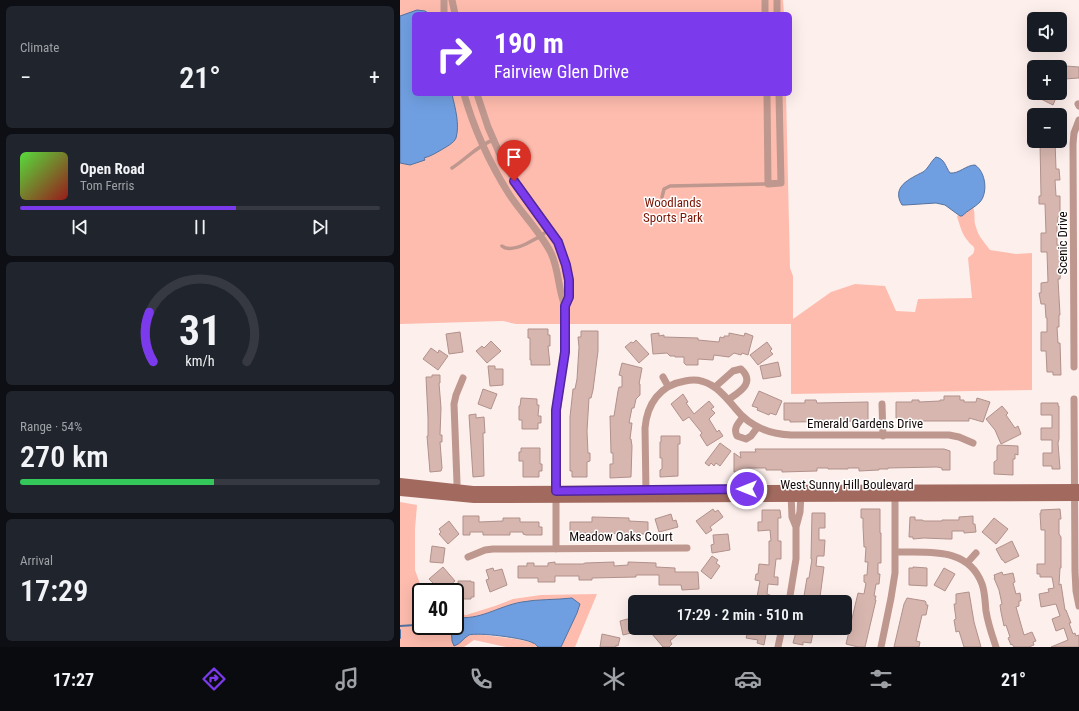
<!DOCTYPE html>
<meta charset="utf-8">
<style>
:root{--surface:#171b24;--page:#20242c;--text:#f1f3f6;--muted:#9ea1a6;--line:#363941;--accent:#7c3aed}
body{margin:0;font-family:"Roboto Condensed",sans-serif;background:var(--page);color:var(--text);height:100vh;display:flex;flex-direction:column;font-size:15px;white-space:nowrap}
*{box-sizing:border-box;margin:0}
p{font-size:13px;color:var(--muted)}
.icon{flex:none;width:22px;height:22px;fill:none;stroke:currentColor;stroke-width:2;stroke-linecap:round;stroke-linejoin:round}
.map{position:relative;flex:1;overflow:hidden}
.side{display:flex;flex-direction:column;gap:6px;padding:6px;background:#0d0f14;width:400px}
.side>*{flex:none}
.hud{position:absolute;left:12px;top:12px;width:380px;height:84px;border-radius:6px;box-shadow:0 4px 16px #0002;background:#7c3aed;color:#fff;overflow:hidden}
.buttons{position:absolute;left:627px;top:12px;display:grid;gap:8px}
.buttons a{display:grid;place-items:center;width:40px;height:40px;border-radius:6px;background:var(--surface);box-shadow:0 4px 16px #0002;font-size:20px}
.speed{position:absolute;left:12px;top:583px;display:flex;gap:8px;font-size:20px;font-weight:700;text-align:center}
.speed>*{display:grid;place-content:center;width:52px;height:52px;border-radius:50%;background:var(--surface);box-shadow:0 4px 16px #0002;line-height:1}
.speed .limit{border:2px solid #111;border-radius:6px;background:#fff;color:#111}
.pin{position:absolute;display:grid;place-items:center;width:34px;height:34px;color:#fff;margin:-41px -17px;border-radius:50% 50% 50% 0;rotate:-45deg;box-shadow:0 0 4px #0007}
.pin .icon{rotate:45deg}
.me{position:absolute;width:44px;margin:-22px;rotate:270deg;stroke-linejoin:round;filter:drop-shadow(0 0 3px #0008)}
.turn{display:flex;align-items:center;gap:14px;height:84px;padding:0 16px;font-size:18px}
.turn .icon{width:52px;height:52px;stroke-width:2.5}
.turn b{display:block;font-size:28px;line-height:34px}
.big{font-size:30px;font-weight:600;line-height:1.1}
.side .widget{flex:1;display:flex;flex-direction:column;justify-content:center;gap:6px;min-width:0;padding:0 14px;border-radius:6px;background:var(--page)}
.side .dial{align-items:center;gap:0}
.dial svg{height:104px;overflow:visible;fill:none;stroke:var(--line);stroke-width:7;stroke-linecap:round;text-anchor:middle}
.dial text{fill:var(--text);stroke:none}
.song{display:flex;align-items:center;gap:12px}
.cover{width:48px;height:48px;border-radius:6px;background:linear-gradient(135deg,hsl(110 70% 55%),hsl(0 70% 35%))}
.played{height:4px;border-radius:2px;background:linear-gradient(90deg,var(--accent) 60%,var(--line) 60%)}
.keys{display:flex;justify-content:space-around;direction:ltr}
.heat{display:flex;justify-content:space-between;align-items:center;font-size:22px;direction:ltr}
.charge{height:6px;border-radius:3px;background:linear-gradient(90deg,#34c759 54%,var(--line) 0)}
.trip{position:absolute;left:228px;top:595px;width:224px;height:40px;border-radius:6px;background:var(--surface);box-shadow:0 4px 16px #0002;font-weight:600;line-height:40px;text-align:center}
.tab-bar{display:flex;height:64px;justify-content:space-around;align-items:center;background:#090b0e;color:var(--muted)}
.tab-bar .icon{width:28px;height:28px}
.tab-bar .active{color:var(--accent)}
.tab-bar b{font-size:18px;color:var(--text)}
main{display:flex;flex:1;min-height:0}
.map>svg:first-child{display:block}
</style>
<main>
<section class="side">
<div class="widget"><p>Climate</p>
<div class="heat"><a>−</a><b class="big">21°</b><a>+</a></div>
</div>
<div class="widget">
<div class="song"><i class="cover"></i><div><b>Open Road</b><p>Tom Ferris</p></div></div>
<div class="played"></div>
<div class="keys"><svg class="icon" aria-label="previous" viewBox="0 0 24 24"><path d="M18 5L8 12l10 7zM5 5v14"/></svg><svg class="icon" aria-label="pause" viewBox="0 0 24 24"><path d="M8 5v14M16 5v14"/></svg><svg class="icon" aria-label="next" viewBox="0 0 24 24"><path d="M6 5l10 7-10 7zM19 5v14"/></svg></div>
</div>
<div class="widget dial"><svg viewBox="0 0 100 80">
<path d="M14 69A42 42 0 1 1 86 69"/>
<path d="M14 69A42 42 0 0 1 11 31" stroke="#7c3aed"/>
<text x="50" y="56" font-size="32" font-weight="700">31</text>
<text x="50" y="72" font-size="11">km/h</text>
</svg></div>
<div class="widget"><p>Range · 54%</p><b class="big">270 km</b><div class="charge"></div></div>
<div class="widget"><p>Arrival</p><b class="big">17:29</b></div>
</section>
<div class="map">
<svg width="679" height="647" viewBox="0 0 679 647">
<rect width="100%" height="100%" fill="#fdefec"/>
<path fill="#febcae" d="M0,0H383L384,14H14V94H386L390,268L393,276V319L431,292L455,284L485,286L496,311L515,312L518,299L572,298L568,258C570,256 574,254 574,251C576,246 570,245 568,241C562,235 560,225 557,217L558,215L560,216L573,207C576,215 573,220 576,227C578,236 585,243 590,250L616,254L632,253V390L391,394V324H116L103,321L0,324Z
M0,502L17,505L15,529V570L23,592H21V626H51L52,641L75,634L116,639L134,643L138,647H106L74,640L64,647H0Z
M197,594L175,647H161L177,613L180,604L172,598L121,602L77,617L65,619L55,617V613L66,615L95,606L113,599L141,595Z"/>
<path fill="#709fe1" stroke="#5472a0" d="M17,10L25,11L30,14H14V94H52C55,108 60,124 56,138C54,143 46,147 41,150C36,153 31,156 24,158L25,160L10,165L0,163V16Z
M536,157C545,159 545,166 550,173C559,174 566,165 575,165C586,172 588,193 580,202C574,208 568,210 562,216H560L545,205L536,203L505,205H502C491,187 509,179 523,172C528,169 531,161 536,157Z
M172,598L180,604L177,613L161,647H138C137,646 135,643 133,643C125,638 77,632 69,635C63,638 61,644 54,646L52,641L51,626H55V617C80,621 98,606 122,602C138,599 155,600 172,598Z"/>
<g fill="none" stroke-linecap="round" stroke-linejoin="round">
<path stroke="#5472a0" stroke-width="2" d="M0,626L15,625L32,629
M0,630V638"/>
</g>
<path fill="#d7b6af" stroke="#b1918b" d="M666,66L679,67V78L664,79L663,73L666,71Z
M641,93H658L653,105L639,98Z
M650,109H658V115H651Z
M640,141H655L656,169H659L660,180H655L656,196H660V217H658L657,228V245H660L661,267L660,279H658L660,315H659V327H657L658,343H660L661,375H653V372H647L646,351H641V332H647V318H646L645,304H641L639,293H641V283L648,282L647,252H641V233H646L645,204H639V196H641Z
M128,329H148V335H150V346H148L150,365H131V360H130V338H128Z
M181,331H198V351L193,390L191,398H189L187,431L188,453H190V461L187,462V477H172V471H170V417L173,389H175L177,379L179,347L178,337H181Z
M60,332L63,352L49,354L46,334Z
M259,333V336L264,335V337L298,338V340L319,342L320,337L324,338V336H329V333L344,336L345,333L353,336L348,355L342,353L341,355L334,353L329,357L314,355L313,360L298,359V365H286L284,363V357H275V356H270L267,353L253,354L251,334Z
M236,340L249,354L239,363L225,347L231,342L233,343Z
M91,341L101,351L87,363L76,351L82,346L84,348Z
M367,342L372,349L370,351L373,354L358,365L350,355Z
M31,348L38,353L39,350L48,356L38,370L23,359Z
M378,362L381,376L363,379L360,366Z
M222,363L242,368L239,384H240V395L236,399L234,408H232L229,423H232L230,439H231L232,446L231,477L210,478V464H213V453H211L210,416H214L218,391L219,387H222V376L219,375Z
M88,366H95V369H103V385L90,386Z
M32,375H40V383H39L41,408L40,435H42V442H40L42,468L41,471L30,472L27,436H28V418L26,377H32Z
M83,389L97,394L91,409L78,404Z
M359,391L382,401L376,415L370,413L369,415L357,410L358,408L352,406Z
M283,394L288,402L286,403L294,414L309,401L314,407L311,409L315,413L309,419L317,432L319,430L323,436L307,446L300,435L302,433L289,417L283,421L271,404Z
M544,396H560V400H564V402H576L577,398L590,402L583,422L569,418V421H502V418H496V402H512V400H519V402L540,401V400H544Z
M121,398L137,399V405H139L138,416H141V423H138V429H122V420H119V406H120Z
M405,400H416L417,403L468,402V421L390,422V420H384V403H405Z
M641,403H658V406H659V439L658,443L660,469H652V466H643V453H652V440H641V428H652V415H641Z
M602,406L608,413L606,415L615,428L618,426L621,434L601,444L595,430L586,419Z
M76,414V418L84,417L85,433H83L84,476L73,477L69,415Z
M261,436H280V444H278V476L260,477V470L262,469V458H260V442H261Z
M320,443L331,451L320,466L316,463L314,466L311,463L309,466L305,463Z
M598,445L618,446V455L615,454V459H613V475L594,474V462L597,460V447Z
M121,448H140V464H142V471H139V477H123V461H119V452H121Z
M355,449H544L550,451V470H542V468L537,467L488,468V469H479V470L459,471V468H448V469H428V468H417V471L382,472V470H366V468H347V471L334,472V453L341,458L340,452H356Z
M313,509L315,512L318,510L323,517L310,527L312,530L306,534L296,521Z
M461,509H480V533H481V563H478V574H480L479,584H476L474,596H476L475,600H476L465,647H458L446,644L458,593L464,594L466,583L464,582V575H467L468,562H465L466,547H464L463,526V518H461Z
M660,509L661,519H659V534L661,537V568H660L659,585L661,584L665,610H666L671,623H669L673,634L675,633L676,636L679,635V647H651L668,640L664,628L656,631L652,619L660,616L656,604L641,607L639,594L649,592L648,589L654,588L652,577H640V574H637V564H645V530H641L640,513H641V510Z
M362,510H380L381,518H378V541H381V559H376L374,577H378V585L368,584L367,594L375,597L374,602H356L360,581L355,580L356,574H358L359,564L369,565V541H371L370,530L358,531V522H362Z
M412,513H425V528H419V540H425L424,556H417L416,566L424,567L420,597H422L421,602H403L407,578H409L412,559H411Z
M271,514L273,521L276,520L278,527L259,532L255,519Z
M63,516H79V522L103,521V518H120V522H139V527H142V535H126L123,534V532H110V535H83V532H70V535H63Z
M573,516V524H575L576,532L564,533V531H552V539H548L524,538L513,539V537H509L510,517H515V520H522L524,521H542V520H559V517Z
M192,517L229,518V521L248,522V534L170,533V522H192Z
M594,518L608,529L596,544L582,532Z
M49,521L59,534L48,544L39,534L41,532L39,529Z
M328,534L330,550L312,553L311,545L314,544L313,535Z
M612,541L619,556L605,563L603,560H602L596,549Z
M32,546L45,548L43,563L30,562Z
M312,556L318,560L316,563L320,566L311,579L301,571Z
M155,562V564H183L185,563L214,562V566L228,565V562L256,563V567L275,568V572H298L299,589L282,590L281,585H259V575H236V577L192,578V580H179V576H155V582H138V578H118V566H127V563H134V566H148V563Z
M43,567L55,581L42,592L29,579Z
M513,567L527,568V586L509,585V568H513Z
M93,568L94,571L102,569L107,585L90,592L86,580L89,579L86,570Z
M544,568L555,574L545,591L534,585Z
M602,572L603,575L613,573L615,582L613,583L616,594L620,593L621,601H619V606L616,607L624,635L632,632L636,641L633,642L634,645L629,647H614L612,644L611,645L608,638L610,637L606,625L604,626L601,612L600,605L602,604L599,590L594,578H595L594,575Z
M58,581H71V582H74V597H71V599H58Z
M569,592L574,622L581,647H564L559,631L556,632L554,620L556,619L554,604H556V594Z
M507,598L525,601L526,602V605H528L526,615H522L516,641L520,642L519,647H494L504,604Z
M235,617V628H253V631L235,634V632L223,635L220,621Z
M259,628H272L278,634L270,641L272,644L269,647H263L252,634Z
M349,628H365L363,634H366L364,645L357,643L358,640L346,638Z
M399,628H414L411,643L403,642V645L393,643L396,632L398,633Z
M202,634L220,638L218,646L216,645V647H200Z"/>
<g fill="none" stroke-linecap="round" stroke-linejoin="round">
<path stroke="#be978e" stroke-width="3.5" d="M52,168C66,159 77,146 93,140
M262,197L264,189L270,186L368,184
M102,246C112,255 140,237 149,230"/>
<path stroke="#be978e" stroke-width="7" d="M44,0V14
M52,0L55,14
M365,0V14
M377,0V14
M64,94C74,129 89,162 109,194C122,214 140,231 151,253C159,270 158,289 165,306
M77,94L88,127L101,157L119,188L158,242L167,265L169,280V297L165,306V352L156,420V549
M367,94L368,184L381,183L379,94
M678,104L679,106
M674,367L673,144L674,133L679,120
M263,377L268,386
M315,387L333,371L341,369C356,383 339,392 328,400
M674,399L675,571L676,591L679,606
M482,404L483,436
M343,417C338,424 333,428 337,436L346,439L351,436L357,428
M56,492L57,483L54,404L56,395L63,378
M246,493L245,428C247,404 260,385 285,381C293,379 303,380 311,385C321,390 328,400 335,408C349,426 368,434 391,435H549L559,437L573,443
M391,494L392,517L396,527
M496,552C527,553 568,546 582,584C585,592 585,602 586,611C588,624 592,635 596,647
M68,557L85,550L93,549L287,548
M567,563L576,553
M389,602L396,559V527L400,512L401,494
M378,647L382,628
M481,647L491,598L495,573V493"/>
<path stroke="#a26a5f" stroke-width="10" d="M0,483L73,491L679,489
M0,491L74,498L679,496"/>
</g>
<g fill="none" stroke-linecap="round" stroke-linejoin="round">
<defs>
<path id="route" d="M114,181L158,242L166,265L169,280V297L165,306V352L156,410V491L347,489"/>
</defs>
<use href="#route" stroke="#51269a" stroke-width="10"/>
<use href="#route" stroke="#7c3aed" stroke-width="7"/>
</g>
<g text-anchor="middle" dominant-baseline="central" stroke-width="3" stroke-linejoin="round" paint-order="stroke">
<g font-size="13" fill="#7b1403" stroke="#fff">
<text x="273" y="202">Woodlands<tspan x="273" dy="15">Sports Park</tspan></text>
</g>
<g font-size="13" fill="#140908" stroke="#fff">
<text transform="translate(662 243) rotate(-90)">Scenic Drive</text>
<text x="465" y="423">Emerald Gardens Drive</text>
<text x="447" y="484">West Sunny Hill Boulevard</text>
<text x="221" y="536">Meadow Oaks Court</text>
</g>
</g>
</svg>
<div class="buttons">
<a><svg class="icon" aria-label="sound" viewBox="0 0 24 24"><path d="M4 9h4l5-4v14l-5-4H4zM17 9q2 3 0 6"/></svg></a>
<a>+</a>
<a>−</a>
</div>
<div class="speed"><div class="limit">40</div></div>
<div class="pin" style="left:114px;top:181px;background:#d93025"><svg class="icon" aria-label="arrive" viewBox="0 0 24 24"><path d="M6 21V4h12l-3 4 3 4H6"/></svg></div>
<svg class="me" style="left:347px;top:489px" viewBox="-20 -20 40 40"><circle r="17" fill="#7c3aed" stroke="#fff" stroke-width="3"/><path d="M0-11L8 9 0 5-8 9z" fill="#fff"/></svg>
<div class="trip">17:29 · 2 min · 510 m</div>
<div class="hud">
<div class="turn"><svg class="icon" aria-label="right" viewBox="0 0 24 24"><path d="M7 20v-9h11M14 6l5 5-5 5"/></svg><div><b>190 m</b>Fairview Glen Drive</div></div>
</div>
</div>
</main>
<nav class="tab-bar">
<b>17:27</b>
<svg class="icon active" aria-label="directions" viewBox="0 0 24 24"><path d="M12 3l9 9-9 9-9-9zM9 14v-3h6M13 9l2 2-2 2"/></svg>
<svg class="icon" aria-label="music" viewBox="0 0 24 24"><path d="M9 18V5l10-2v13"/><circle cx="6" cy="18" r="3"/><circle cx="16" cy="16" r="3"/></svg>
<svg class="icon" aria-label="phone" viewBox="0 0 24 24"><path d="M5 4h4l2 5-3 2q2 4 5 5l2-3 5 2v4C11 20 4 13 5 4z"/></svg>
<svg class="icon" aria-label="climate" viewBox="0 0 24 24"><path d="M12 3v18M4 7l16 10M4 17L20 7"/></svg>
<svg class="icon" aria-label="car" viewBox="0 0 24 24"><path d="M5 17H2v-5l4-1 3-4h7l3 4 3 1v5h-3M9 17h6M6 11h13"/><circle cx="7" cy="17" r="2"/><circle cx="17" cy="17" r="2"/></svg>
<svg class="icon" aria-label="filters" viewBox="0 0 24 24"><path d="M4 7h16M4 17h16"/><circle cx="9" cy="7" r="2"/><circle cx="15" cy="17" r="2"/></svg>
<b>21°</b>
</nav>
